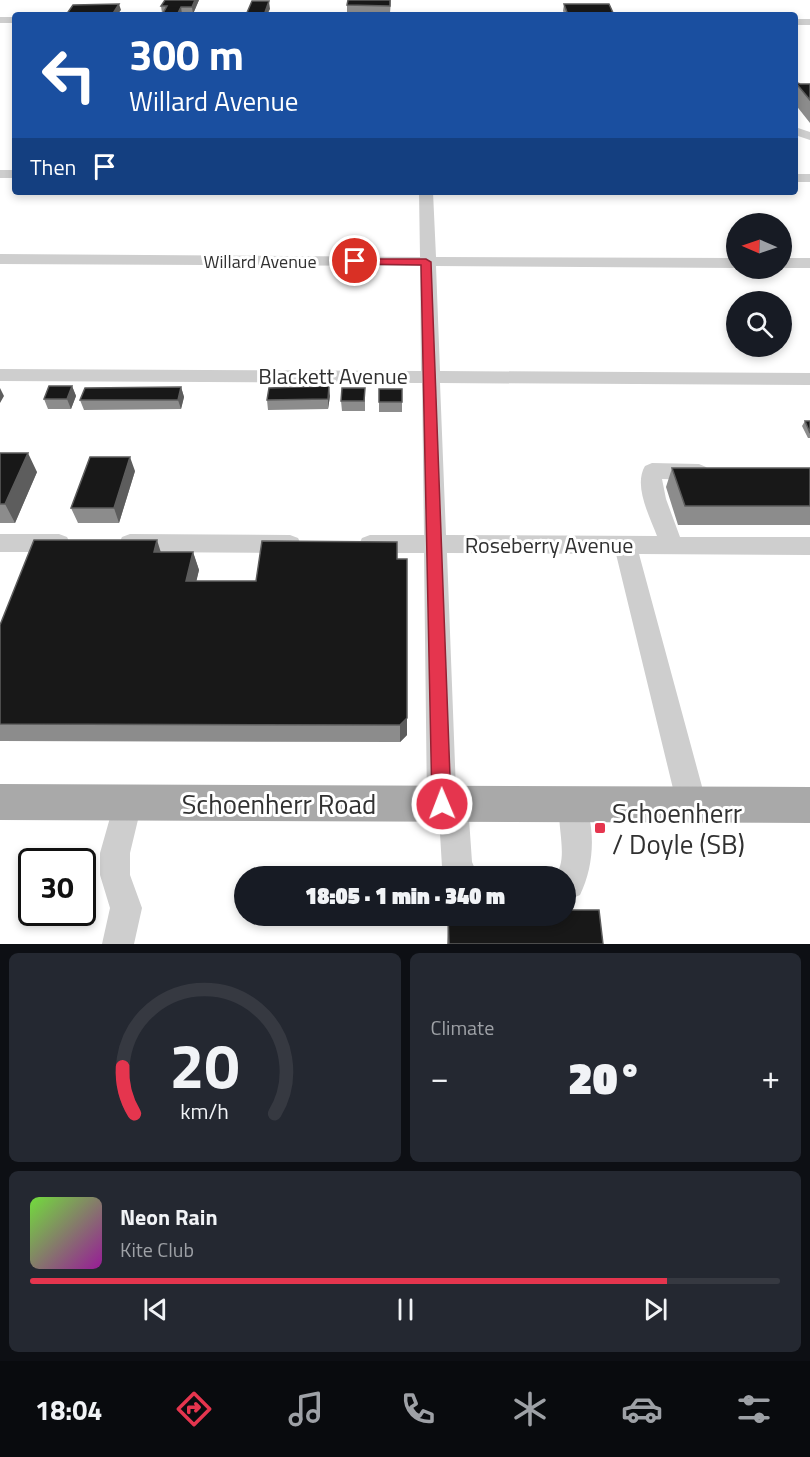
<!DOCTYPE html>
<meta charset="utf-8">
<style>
:root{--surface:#171b24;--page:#242831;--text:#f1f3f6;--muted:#9ea1a6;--line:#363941;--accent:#e5354e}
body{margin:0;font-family:"Titillium Web",sans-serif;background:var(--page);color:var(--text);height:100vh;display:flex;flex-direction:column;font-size:22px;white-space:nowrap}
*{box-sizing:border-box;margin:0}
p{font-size:20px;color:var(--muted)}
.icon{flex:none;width:33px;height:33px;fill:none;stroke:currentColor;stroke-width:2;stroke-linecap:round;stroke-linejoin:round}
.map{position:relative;height:944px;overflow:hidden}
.details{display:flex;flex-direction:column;gap:9px;padding:9px;background:#0d0f14;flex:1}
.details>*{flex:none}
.hud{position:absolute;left:12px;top:12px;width:786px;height:183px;border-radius:6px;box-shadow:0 3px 9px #0003;background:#1a4fa0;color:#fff;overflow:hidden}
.needle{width:39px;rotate:272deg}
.controls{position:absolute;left:726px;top:213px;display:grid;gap:12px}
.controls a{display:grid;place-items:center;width:66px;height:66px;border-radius:50%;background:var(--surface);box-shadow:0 3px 9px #0003;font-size:30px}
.speed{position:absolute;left:18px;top:848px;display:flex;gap:12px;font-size:30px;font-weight:700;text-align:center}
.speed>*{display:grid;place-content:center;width:78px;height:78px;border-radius:50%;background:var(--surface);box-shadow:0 3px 9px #0003;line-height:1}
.speed .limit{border:3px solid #111;border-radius:9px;background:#fff;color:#111}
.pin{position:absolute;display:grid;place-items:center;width:51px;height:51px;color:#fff;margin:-26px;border:3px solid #fff;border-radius:50%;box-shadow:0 2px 6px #0007}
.me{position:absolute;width:66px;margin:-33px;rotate:359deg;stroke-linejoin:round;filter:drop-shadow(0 0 4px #0008)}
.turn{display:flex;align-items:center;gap:21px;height:126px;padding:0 18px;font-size:27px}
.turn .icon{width:78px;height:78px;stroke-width:2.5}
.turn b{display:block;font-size:42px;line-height:51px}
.then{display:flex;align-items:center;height:57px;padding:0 18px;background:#0003;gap:12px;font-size:22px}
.big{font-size:45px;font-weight:800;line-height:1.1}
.details .card{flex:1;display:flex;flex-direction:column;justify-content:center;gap:9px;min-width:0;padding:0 21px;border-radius:9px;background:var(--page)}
.details .dial{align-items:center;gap:0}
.dial svg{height:156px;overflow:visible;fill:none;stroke:var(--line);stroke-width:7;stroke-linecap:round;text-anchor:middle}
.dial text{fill:var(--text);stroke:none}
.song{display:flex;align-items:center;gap:18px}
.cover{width:72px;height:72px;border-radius:9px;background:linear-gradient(135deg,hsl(100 70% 55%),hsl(300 70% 35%))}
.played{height:6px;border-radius:3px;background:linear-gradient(90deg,var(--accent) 85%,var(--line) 85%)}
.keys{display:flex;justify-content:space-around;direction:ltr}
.heat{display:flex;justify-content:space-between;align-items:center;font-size:33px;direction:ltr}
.details .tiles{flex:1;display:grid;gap:9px;grid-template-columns:1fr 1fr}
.card:last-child{grid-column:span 2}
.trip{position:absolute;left:234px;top:866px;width:342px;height:60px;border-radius:30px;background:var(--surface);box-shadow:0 3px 9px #0003;font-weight:800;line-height:60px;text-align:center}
.dock{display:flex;height:96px;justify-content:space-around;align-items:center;background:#090b0e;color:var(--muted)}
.dock .icon{width:42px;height:42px}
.dock .active{color:var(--accent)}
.dock b{font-size:27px;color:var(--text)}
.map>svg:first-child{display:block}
</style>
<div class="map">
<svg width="810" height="944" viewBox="0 0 810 944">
<rect width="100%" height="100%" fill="#fff"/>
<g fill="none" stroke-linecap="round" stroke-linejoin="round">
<path fill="#cecece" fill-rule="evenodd" d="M0,17H15V23H0Z
M795,19H810V25H795Z
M795,127L810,132V140L795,135Z
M0,170H15V178H0Z
M795,174H810V182H795Z
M419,192H433L436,257L736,258V268L436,266L440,371L810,373V385L440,383L446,535L657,536C650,517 633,486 645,466L652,463L699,464L706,467L710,472L706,477L699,480L662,479L666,499L680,537H810V555L639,554L707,805L702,815L692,819L682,815L677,805L616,554L447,553L456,791L463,794L468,804L472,862L478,876H445L442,867L439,817L432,814L427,804L424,553H370L362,550L359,544L362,538L370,535H424L422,383L0,381V369L421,371L420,266L0,264V254L420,257Z
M782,258H810V268H782Z
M0,534H59L67,537L70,543L67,549L59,552H0Z
M130,534L290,535L298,538L301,544L298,550L290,553L130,552L122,549L119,543L122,537Z
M127,789L137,793L142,803L130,853V875L142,908L134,944H102L110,908L100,875V853L117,793Z
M572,790L582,794C596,826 595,864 580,895L566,901V876H554C572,859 552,817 562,794Z"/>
<path fill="#a9a9a9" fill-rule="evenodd" d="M0,784L810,787V823L0,820Z"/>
</g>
<path fill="#8c8c8c" d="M199,0L193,14H182L181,15H162L163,13H162L161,6Z
M391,0L390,13H347V5Z
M564,4L614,15H565L563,11Z
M795,82L800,84H810V123L795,104Z
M72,386L76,396L71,409H48L44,399Z
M181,387L184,397L181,409L84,410L80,400Z
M365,388V411H342L341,401Z
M402,389V412H379V402Z
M330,396L328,409L268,410L267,400Z
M805,421H810V438H808L802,426Z
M0,453L37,472L15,523H0Z
M672,468H810V525H678L666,487Z
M135,471L119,523H78L71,508Z
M161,552H193L199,570L196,581H256L397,559L407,735L400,742L0,741V625Z
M448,915H566L603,944H447Z"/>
<path fill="#5d5d5d" d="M195,0H199L193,14L192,7Z
M269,1L270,9L267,15H264Z
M119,4L121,10L117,15H112Z
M181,7L182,14L181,15H177Z
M72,386L76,396L71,409L67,399Z
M329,386L330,396L328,409V399Z
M181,387L184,397L181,409L178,400Z
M0,388L4,396L0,403Z
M28,453L37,472L15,523L5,504Z
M130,457L135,471L119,523L114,508Z
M157,540L163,559L154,552Z
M193,552L199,570L192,600L186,581Z
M407,718V735L400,742V725Z"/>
<path fill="#181818" stroke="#5d5d5d" stroke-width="1.5" d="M165,0H195L192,7H181L177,15H162L167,6H161Z
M348,0H390V6L347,5Z
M252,1H269L264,15H246Z
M119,4L112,15H66L73,5Z
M564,4H609L614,15H568Z
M795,82L800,84H810V100Z
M49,386H72L67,399H44Z
M329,386L328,399L267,400L269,388Z
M181,387L178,400H80L85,388Z
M342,388H365L364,401H341Z
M379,389H402V402H379Z
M805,421H810V433Z
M0,453H28L5,504H0Z
M90,457H130L114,508H71Z
M672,468H810V506H685Z
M34,540H157L154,552H193L186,581H256L262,541L397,542V559H407V718L400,725L0,724V625Z
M566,910H599L603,944H449L448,915H566Z"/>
<path fill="#e5354e" stroke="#952233" stroke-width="1.5" d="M351,259H426L431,262L451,804L448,811L442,813L435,811L432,804L421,265L355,264L350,261Z"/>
<rect fill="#e5354e" stroke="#fff" stroke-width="2" x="594" y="822" width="12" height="12" rx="3"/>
<g text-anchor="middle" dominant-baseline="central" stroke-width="6" stroke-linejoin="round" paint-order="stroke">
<g font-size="18" fill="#313131" stroke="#fff">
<text x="260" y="261">Willard Avenue</text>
</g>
<g font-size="22" fill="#313131" stroke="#fff">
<text x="333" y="376">Blackett Avenue</text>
<text x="549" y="545">Roseberry Avenue</text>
</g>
<g font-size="27" fill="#313131" stroke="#fff">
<text x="279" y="803">Schoenherr Road</text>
</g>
<g font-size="27" fill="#313131" stroke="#fff" text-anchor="start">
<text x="612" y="812">Schoenherr<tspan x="612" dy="31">/ Doyle (SB)</tspan></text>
</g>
</g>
</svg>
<div class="controls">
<a><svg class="needle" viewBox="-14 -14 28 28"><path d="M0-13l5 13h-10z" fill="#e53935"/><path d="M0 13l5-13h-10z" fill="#9ea1a6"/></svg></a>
<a><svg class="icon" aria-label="search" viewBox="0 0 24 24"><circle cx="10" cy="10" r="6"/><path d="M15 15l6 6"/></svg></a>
</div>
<div class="speed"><div class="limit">30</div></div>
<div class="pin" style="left:355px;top:261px;background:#d93025"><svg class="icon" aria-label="arrive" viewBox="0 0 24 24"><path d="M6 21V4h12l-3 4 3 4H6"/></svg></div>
<svg class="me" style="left:442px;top:804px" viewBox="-20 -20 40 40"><circle r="17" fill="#e5354e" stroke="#fff" stroke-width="3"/><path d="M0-11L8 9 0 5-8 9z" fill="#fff"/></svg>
<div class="trip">18:05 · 1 min · 340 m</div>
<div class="hud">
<div class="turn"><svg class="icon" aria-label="left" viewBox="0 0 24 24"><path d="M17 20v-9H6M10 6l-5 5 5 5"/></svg><div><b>300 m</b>Willard Avenue</div></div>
<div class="then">Then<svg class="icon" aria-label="arrive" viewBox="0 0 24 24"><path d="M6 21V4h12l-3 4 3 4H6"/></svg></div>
</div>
</div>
<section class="details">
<div class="tiles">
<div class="card dial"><svg viewBox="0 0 100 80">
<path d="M14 69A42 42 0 1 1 86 69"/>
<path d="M14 69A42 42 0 0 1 8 45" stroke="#e5354e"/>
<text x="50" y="56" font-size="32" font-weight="700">20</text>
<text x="50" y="72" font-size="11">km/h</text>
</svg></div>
<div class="card"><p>Climate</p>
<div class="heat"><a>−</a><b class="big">20°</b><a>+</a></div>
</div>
<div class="card">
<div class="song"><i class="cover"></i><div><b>Neon Rain</b><p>Kite Club</p></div></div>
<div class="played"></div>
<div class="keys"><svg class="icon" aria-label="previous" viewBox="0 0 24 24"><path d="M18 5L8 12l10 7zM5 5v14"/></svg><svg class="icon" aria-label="pause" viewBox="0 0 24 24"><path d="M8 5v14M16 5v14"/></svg><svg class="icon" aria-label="next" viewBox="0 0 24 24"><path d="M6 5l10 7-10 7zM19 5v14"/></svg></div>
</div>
</div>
</section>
<nav class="dock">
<b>18:04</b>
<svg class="icon active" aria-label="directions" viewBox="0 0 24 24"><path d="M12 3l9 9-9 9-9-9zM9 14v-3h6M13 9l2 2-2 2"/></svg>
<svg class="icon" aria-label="music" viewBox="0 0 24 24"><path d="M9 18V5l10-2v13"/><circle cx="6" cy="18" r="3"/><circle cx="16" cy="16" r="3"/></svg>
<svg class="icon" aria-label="phone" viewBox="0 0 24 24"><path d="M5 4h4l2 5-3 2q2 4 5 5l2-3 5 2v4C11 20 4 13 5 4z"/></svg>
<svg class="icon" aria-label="climate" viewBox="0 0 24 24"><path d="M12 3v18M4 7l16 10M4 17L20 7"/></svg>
<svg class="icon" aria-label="car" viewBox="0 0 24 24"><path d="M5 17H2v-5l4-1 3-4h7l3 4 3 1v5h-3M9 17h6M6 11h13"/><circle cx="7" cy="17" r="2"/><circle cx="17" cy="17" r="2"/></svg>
<svg class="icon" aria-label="filters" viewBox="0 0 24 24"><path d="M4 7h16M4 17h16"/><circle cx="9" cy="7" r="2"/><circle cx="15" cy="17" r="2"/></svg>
</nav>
